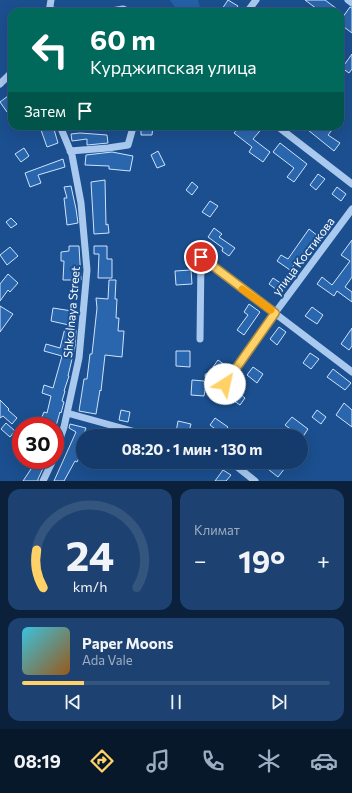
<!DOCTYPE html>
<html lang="ru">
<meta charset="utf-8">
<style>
:root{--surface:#143b6b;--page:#1d4271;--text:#f1f3f6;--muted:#9dadc1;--line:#33557e;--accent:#ffd166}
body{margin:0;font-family:Commissioner,sans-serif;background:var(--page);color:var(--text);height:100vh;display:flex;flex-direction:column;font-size:15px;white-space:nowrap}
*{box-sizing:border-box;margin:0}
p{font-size:13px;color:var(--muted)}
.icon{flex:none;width:22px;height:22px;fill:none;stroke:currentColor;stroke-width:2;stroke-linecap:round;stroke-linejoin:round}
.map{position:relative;height:481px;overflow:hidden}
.details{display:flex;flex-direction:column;gap:8px;padding:8px;background:#0b203b;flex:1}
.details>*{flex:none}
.top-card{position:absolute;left:8px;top:8px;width:336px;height:122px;border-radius:12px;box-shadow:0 4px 16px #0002,0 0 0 1px var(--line);background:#00695c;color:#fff;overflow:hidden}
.speed{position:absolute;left:12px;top:417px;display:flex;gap:8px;font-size:20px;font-weight:700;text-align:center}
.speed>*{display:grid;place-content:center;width:52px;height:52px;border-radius:50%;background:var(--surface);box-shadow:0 4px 16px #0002,0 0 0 1px var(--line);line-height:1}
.speed .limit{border:6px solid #d22;background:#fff;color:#111}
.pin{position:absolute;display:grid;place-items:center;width:34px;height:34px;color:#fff;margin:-17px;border:2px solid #fff;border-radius:50%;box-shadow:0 1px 4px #0007}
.me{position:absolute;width:44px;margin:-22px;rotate:35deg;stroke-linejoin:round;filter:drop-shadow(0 0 3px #0008)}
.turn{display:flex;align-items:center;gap:14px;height:84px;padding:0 16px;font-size:18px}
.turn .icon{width:52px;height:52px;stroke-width:2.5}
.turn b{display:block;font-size:28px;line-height:34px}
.then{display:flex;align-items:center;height:38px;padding:0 16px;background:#0003;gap:8px;font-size:15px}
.big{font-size:30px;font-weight:700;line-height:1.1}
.details .card{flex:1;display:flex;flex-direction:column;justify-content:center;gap:6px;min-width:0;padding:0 14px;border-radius:12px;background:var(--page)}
.details .dial{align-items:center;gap:0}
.dial svg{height:104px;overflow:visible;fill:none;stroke:var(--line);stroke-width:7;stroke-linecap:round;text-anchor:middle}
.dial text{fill:var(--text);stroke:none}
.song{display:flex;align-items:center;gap:12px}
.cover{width:48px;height:48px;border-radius:6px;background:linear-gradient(135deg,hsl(190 70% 55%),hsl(30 70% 35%))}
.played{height:4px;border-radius:2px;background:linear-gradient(90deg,var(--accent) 20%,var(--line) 20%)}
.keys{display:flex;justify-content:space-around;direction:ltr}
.heat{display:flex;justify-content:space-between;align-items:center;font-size:22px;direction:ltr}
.details .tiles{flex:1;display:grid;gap:8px;grid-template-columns:1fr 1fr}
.card:last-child{grid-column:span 2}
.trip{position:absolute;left:76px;top:429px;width:232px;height:40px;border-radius:20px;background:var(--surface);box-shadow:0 4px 16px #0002,0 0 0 1px var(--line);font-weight:700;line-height:40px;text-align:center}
.menu{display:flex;height:64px;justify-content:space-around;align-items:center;background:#08182b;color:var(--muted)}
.menu .icon{width:28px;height:28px}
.menu .active{color:var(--accent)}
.menu b{font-size:18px;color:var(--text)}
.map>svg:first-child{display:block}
</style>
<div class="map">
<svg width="352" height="481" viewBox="0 0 352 481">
<rect width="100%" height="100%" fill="#1b4f8f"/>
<path fill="#2461a8" d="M170,0H198L201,12H178Z"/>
<path fill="#2a66ad" stroke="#cfe3fa" d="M228,0L238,6L234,12H220Z
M305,0H325L341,12H321Z
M350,7L352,8V33L340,24V21Z
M352,54V69L349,73L342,68Z
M8,96L12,101V108L7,112L0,102Z
M45,126H53L58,143L47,147L40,127Z
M141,126H153L152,135H141Z
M240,126H245L251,131L254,126H264L253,139L270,152L263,162L249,152L252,147L234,133Z
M303,126H326L332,130L328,135L340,143L334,151Z
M80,133L107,135L108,143L87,145V139L72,141L71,134Z
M280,143L307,164L294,182L287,177L294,168L273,152Z
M24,148L29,156L21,162L15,154Z
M158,151L165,165L157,168L151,155Z
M112,152L133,156L130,171L109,169V166L85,165L86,155Z
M63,159L65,167L38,175L41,183L30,187L25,173Z
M318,174L325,179L316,190L310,185Z
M105,180L106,225L108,224L109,233L94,234L91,182Z
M192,182L198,187L192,195L186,190Z
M71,186L76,209L78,223L67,225L64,198H67L64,187Z
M337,187L346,194L341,201L332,194Z
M210,201L218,206L210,217L202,212Z
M11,218L17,224L11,228L6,222Z
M214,228L222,234L219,237L235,248L229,256L222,251L223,248L208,237Z
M309,229L318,236L290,270L277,261L281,255L288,259Z
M352,240V277L345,287L352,292V302L337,291L334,296L317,284L322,277L332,285L350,261L341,255Z
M69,246H79L81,280H63L64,261H61V252L69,251Z
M94,246H107V259H112V278H98L99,254H94Z
M10,247L18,256L7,265L0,255Z
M191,270L192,284L176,285L175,271Z
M8,274L18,283L10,292L8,290L0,301V284Z
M273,278L282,284L277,290L269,284Z
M109,280H116L115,299H117L116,318H119L118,331H124L122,357L105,355L101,391L100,390L96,414L79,411L84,379H87L90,354H92L97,308L96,298L108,299Z
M249,304L260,312L244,335L237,330L248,315L244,312Z
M0,306L13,314L0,332Z
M312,307L323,315L317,324L305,316Z
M53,308L72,311L69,325L51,321Z
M279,327L286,332L277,345L270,339Z
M65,328L76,330L75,346L68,376H69L64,391H65L62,401L64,402L61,413L60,412L56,426H38L44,412L47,413L51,396L42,393L44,385L53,388L62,356L44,351L46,344L60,348Z
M352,328V346L349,350L341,344Z
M176,351H190V367L176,366Z
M310,353L319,359L311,369L303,363Z
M218,360L228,367L223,374L213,367Z
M253,367L263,374L257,383L247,375Z
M333,369L351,383L345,390L327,377Z
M192,380L204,381L206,385L204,396L191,395Z
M234,389L245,398L240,405L228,397Z
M0,400L9,409L8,410L17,418L12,424L3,416L0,418Z
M344,403L352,410V427L336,415Z
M121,410L130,412L128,422L119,420Z
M317,410L326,417L321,424L312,417Z
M292,417L308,429L302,438L285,425Z
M215,418L228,427L222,434L210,425Z
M178,421L191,424L188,435L176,432Z
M6,423L15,431L10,437L1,429Z
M70,424L86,428L77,452L81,454L77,462L75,461L64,481H54L76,432L69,428Z
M37,460H47L38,479V481H23Z
M259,462H276L285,468L278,477Z
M223,470L231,475L226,481H215Z"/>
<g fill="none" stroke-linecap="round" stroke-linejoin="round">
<path stroke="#a9c9ee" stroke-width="7" d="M348,0L352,3
M50,9L60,12
M49,12L51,0
M106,12L123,9L130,12
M247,12L256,0
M0,84L12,72
M277,126L352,184
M70,151L108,148L128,145L132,131L131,126
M201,257L352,372
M200,339L201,257
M208,376L212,390L217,396L275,313L352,209
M67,413L143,434
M55,453L64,427L79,358L87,270L81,203L72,155L60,126
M231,462L255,481
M43,481L53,460"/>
</g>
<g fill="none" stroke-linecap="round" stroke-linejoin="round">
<defs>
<path id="route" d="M201,257L275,313L225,384"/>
</defs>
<use href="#route" stroke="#a68842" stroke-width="10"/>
<use href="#route" stroke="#ffd166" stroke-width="7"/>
<path stroke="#f59e0b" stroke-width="7" d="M242,289L271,310"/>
</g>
<g text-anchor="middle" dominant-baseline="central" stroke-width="4" stroke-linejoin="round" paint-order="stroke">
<g font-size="12" fill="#fff" stroke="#1b4f8f">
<text transform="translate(303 256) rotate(-53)">улица Костикова</text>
<text transform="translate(71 312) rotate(-85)">Shkolnaya Street</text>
</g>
</g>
</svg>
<div class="speed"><div class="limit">30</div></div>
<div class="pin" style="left:201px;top:257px;background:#d93025"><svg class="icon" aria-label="arrive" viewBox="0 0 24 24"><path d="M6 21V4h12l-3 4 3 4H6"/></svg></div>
<svg class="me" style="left:225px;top:384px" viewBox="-20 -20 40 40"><circle r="19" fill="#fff"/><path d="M0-13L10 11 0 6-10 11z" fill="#ffd166"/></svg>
<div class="trip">08:20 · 1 мин · 130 m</div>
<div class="top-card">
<div class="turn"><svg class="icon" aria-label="left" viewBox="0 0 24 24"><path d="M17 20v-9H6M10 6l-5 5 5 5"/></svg><div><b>60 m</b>Курджипская улица</div></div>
<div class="then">Затем<svg class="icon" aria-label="arrive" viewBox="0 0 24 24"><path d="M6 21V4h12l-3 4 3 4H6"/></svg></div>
</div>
</div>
<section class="details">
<div class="tiles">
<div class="card dial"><svg viewBox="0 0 100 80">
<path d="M14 69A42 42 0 1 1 86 69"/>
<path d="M14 69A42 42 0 0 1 9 40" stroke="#ffd166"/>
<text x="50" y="56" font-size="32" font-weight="700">24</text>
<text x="50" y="72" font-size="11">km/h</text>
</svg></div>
<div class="card"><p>Климат</p>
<div class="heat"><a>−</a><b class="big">19°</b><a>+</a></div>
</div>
<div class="card">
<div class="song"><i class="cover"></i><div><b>Paper Moons</b><p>Ada Vale</p></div></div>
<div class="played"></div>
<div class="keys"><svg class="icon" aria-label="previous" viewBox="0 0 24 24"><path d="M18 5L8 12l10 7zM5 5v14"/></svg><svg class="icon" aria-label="pause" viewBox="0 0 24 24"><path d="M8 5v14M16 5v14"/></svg><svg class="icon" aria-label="next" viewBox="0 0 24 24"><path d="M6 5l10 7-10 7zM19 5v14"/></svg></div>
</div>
</div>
</section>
<nav class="menu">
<b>08:19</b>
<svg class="icon active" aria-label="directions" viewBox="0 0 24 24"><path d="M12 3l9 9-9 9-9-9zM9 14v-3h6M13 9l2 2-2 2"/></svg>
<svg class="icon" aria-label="music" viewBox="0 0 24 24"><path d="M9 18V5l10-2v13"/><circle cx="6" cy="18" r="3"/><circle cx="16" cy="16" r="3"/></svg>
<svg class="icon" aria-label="phone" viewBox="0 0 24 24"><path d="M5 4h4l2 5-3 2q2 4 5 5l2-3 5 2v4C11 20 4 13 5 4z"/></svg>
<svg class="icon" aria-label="climate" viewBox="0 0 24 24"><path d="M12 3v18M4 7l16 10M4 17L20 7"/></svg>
<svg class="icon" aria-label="car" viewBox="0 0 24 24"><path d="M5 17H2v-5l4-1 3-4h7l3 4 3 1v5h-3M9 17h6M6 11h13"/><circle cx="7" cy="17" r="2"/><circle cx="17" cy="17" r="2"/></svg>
</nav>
